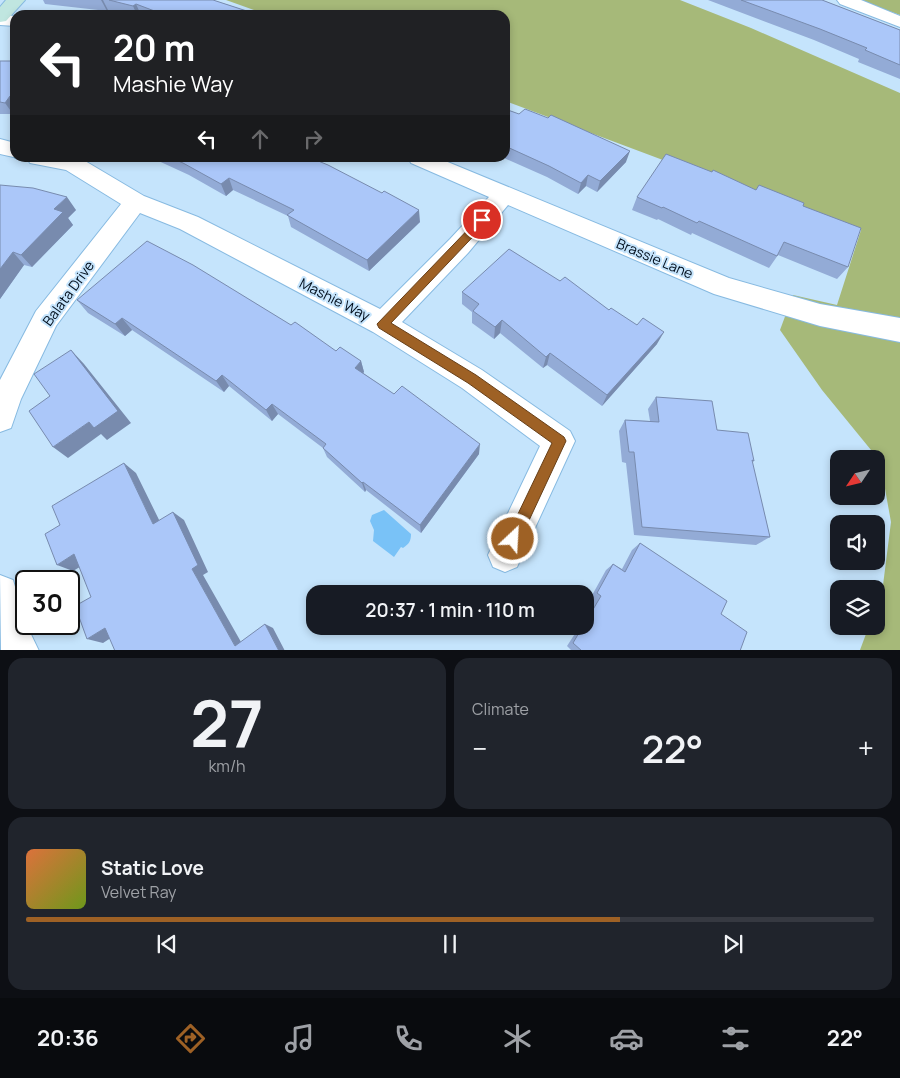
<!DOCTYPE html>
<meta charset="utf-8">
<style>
:root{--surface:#171b24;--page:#20242c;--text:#f1f3f6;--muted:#9ea1a6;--line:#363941;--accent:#9e6125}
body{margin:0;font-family:Manrope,sans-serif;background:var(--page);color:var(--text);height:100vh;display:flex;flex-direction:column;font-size:19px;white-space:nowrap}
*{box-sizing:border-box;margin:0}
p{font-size:16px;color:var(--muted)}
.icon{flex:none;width:28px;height:28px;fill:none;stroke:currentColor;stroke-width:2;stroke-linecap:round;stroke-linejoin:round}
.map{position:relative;height:650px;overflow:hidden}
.panel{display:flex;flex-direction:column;gap:8px;padding:8px;background:#0d0f14;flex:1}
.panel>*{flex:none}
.banner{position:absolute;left:10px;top:10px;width:500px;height:152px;border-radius:15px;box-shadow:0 2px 8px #0003;background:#202124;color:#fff;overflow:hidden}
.needle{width:32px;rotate:235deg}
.controls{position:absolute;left:830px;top:450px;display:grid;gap:10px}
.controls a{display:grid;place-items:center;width:55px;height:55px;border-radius:10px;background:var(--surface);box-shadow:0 2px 8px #0003;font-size:25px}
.speed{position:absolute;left:15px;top:570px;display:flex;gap:10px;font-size:25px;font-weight:700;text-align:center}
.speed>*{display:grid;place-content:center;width:65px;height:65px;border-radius:50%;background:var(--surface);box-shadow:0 2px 8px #0003;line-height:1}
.speed .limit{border:2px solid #111;border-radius:8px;background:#fff;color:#111}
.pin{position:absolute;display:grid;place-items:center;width:42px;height:42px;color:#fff;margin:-21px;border:2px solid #fff;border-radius:50%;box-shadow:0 1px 5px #0007}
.me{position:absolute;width:55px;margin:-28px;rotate:25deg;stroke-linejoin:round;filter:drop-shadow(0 0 4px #0008)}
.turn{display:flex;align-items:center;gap:18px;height:105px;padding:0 20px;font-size:22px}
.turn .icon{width:65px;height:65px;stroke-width:2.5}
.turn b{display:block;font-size:35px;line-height:42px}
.lanes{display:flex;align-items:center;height:48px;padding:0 20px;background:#0003;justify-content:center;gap:25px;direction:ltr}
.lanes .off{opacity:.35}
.big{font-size:38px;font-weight:600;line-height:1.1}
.panel .tile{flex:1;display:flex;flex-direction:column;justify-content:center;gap:8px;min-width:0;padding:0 18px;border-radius:15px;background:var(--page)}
.panel .dial{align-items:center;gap:0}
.dial b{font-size:65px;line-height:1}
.song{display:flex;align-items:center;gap:15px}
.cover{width:60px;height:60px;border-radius:8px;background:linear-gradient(135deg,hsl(20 70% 55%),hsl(80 70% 35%))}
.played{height:5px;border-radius:2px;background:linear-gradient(90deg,var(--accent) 70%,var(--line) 70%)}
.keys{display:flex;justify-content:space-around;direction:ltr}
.heat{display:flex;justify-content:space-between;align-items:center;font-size:28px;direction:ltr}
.panel .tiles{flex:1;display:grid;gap:8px;grid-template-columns:1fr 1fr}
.tile:last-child{grid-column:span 2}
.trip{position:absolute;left:306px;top:585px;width:288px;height:50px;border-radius:15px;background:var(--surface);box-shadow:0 2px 8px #0003;font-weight:600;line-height:50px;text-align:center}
.tab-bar{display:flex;height:80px;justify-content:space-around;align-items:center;background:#090b0e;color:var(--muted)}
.tab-bar .icon{width:35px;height:35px}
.tab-bar .current{color:var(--accent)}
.tab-bar b{font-size:22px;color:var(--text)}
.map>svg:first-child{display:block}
</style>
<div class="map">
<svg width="900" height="651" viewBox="0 0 900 651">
<rect width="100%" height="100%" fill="#c5e4fc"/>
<path fill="#a6b979" d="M226,0H680L751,28L900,93V650H860L869,626H876V607L882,593L891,522L880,461L822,390L780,330L793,295L837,305L861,230L743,190L505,101V15H268Z
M859,0H900V15Z"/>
<path fill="#79c2f7" d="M384,510L411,534C411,541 409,544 403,548L401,547L394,557L373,541L374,530L370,521L372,515Z"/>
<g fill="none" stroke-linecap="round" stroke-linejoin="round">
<defs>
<path id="street" d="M837,0H861L900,16V27L840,4Z
M0,15L15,16V26L0,25Z
M0,139L15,143V158H18L0,154Z
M27,158H80L144,196L198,217L380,309L450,239L489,197L411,163L408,158H438L729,278L820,304L900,318V342L820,326L714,294L508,205L468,253L402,322L482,370L570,431L575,441L517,567L505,572L493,567L488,555L540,446L462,388L373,332L180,229L140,213L56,326L21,399L11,428L0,432V380L36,311L121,204L66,170L30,163Z
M0,575L13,580L26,624L39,651H1Z"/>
<path id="secondary" d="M6,0H25L6,21L0,22V7Z"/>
</defs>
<use href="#street" stroke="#87bae1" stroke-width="2"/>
<use href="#secondary" stroke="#87bae1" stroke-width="2"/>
<use href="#street" fill="#fff" fill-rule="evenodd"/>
<use href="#secondary" fill="#c0e6e0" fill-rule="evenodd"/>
</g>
<path fill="#93abd6" d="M43,0H213L259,15H130L108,10L107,11L45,4Z
M708,0H822L900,30V79L858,62L859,59L814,40Z
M0,61H15V112L13,114H0Z
M505,109L626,162L597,192L586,186L578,194L547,177L504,158H505Z
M152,158H311L420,222L369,271L291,227L288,216L233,190L226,196L189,175Z
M0,185L76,210L68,218L73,225L32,267L24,265L0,299Z
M756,190L803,206L848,267L837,279L778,255L769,268L692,233L691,235L658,219L657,220L632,210L637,197Z
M560,281L609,310L657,344L602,406L547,365L543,368L500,333L494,339L472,323V312L462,304V292Z
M77,300L291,325L336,351L361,361L364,372L363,373L479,454L421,533L366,490L365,492L327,457L323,448L278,414L272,421L229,386L224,392L132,330L125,336L88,313Z
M656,397L717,430L754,461L752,462L770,537L756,545L634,535L626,463L622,462L619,431L625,420L650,421L648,409Z
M640,543L721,614L740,651H572L567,646L580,626H585V617L594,602L590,599L606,570L613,564L622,569L632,550Z"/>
<path fill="#788bae" d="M101,0H103L108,10L107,11Z
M136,4L141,15H137L133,6Z
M10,96L15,104V112L13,114L5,103Z
M630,151L626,162L597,192L600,181Z
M588,175L586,186L578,194L581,183Z
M229,178L233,190L226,196L221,184Z
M67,197L76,210L68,218L73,225L32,267L21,255L54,209Z
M419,210L420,222L369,271L367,260Z
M13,252L24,265L0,299V269Z
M122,318L132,330L125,336L115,324Z
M502,320L500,333L494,339L495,327Z
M664,332L657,344L602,406L607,395Z
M71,350L84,364L131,423L107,440L101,434L68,458L53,447L89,422Z
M550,353L547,365L543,368L546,357Z
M361,361L364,372L358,379L355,368Z
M222,375L229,386L224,392L216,381Z
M272,404L278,414L272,421L266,410Z
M480,444L479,454L421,533L420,525Z
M124,463L136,473L165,532L153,524Z
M363,482L366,490L365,492L362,483Z
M173,512L184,520L208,572L203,575L245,649L235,646L192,569Z
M74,554L90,561L73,571L57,565Z
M265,624L273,628L285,651H279Z
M105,628L120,632L103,643L87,639Z"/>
<path fill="#abc7f9" stroke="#788bae" d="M109,0H213L259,15H165L136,4L133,6Z
M741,0H822L900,30V65L865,50L867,48L820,29Z
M267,12L273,15H262Z
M0,61H15V98L10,96L5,103L0,102Z
M505,109L519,114L525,109L548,118L551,115L630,151L600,181L588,175L581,183L549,166L505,146Z
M666,154L712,172L713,170L756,190L759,185L804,203L803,206L861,228L848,267L784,242L777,256L699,221L697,223L663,207L662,208L637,197Z
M171,158H311L328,165L382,193L384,191L419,210L367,260L287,215L294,210L229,178L221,184L183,163Z
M0,185L33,188L67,197L54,209L63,212L21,255L13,252L0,269Z
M147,241L193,265L291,325L295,322L336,351L340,347L361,361L355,368L394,394L402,386L480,444L420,525L363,482L362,483L323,448L326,444L272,404L266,410L222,375L216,381L122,318L115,324L77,300Z
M509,249L560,281L565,277L609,310L611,308L637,325L643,318L664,332L607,395L550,353L546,357L502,320L495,327L473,311L479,304L462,292Z
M71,350L118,411L94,428L89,422L53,447L29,411L50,396L34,374Z
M656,397L712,401L717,430L748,433L754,461L752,460L770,537L642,527L634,452H629L625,420L659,422Z
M124,463L153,524L173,512L198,565L192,569L235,646L265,624L279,651H115L105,628L87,639L75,606L91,597L74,554L57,565L45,534L60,525L52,506Z
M640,543L727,601L721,614L747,632L740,651H582L573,643L583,626H585V623L601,596L597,593L613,564L625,572Z"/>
<path fill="#9e6125" stroke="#673f18" d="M482,217L487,220L486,223L391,323L476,375L564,437L566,441L518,544L513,546L508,544L506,539L552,443L468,383L379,328L377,324L479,218Z"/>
<g text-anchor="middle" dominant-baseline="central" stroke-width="4" stroke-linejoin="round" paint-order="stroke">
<g font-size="14" fill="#000d1b" stroke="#c5e4fc">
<text transform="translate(655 258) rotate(23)">Brassie Lane</text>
<text transform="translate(68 293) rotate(-54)">Balata Drive</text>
<text transform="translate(335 299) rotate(27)">Mashie Way</text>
</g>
</g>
</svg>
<div class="controls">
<a><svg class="needle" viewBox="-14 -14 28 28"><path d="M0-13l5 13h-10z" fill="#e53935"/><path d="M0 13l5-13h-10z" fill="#9ea1a6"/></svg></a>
<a><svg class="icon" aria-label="sound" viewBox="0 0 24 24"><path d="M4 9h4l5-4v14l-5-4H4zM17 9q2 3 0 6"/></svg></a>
<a><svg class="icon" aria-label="layers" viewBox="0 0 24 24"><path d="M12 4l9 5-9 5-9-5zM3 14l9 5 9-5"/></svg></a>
</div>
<div class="speed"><div class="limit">30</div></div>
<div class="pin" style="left:482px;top:220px;background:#d93025"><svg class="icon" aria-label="arrive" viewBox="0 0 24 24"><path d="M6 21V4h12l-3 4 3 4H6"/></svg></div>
<svg class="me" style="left:513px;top:539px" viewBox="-20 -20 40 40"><circle r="17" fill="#9e6125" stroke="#fff" stroke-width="3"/><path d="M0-11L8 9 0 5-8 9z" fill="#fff"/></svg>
<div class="trip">20:37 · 1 min · 110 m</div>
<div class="banner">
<div class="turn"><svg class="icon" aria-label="left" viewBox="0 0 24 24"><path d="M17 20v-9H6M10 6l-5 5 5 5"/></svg><div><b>20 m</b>Mashie Way</div></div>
<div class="lanes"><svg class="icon" aria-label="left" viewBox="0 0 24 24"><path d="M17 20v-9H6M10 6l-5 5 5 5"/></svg><svg class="icon off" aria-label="ahead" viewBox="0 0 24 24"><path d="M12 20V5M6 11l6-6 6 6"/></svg><svg class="icon off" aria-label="right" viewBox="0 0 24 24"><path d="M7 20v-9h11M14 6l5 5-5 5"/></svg></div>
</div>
</div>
<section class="panel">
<div class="tiles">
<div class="tile dial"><b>27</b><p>km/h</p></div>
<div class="tile"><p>Climate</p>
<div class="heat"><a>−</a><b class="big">22°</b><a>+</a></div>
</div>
<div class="tile">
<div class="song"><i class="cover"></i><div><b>Static Love</b><p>Velvet Ray</p></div></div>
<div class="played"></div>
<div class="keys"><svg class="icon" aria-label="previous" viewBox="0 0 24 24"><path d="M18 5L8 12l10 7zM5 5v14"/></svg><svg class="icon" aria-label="pause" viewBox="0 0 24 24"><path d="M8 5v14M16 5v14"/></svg><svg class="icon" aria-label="next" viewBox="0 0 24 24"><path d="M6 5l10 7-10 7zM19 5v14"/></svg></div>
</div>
</div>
</section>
<nav class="tab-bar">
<b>20:36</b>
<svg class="icon current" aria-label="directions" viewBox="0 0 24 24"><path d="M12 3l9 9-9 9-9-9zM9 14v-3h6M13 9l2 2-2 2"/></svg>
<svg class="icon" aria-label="music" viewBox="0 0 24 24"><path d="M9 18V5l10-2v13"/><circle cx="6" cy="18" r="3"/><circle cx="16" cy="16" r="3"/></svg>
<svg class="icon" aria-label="phone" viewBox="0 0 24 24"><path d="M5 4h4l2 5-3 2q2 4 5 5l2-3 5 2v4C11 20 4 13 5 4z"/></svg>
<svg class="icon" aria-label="climate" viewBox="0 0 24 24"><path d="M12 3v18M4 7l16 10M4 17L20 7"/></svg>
<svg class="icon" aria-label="car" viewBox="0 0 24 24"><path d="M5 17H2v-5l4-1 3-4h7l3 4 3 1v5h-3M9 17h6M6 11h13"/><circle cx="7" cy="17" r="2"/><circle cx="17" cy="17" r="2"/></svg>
<svg class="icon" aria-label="filters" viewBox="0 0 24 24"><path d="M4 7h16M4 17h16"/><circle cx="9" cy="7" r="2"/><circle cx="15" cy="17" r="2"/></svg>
<b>22°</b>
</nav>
